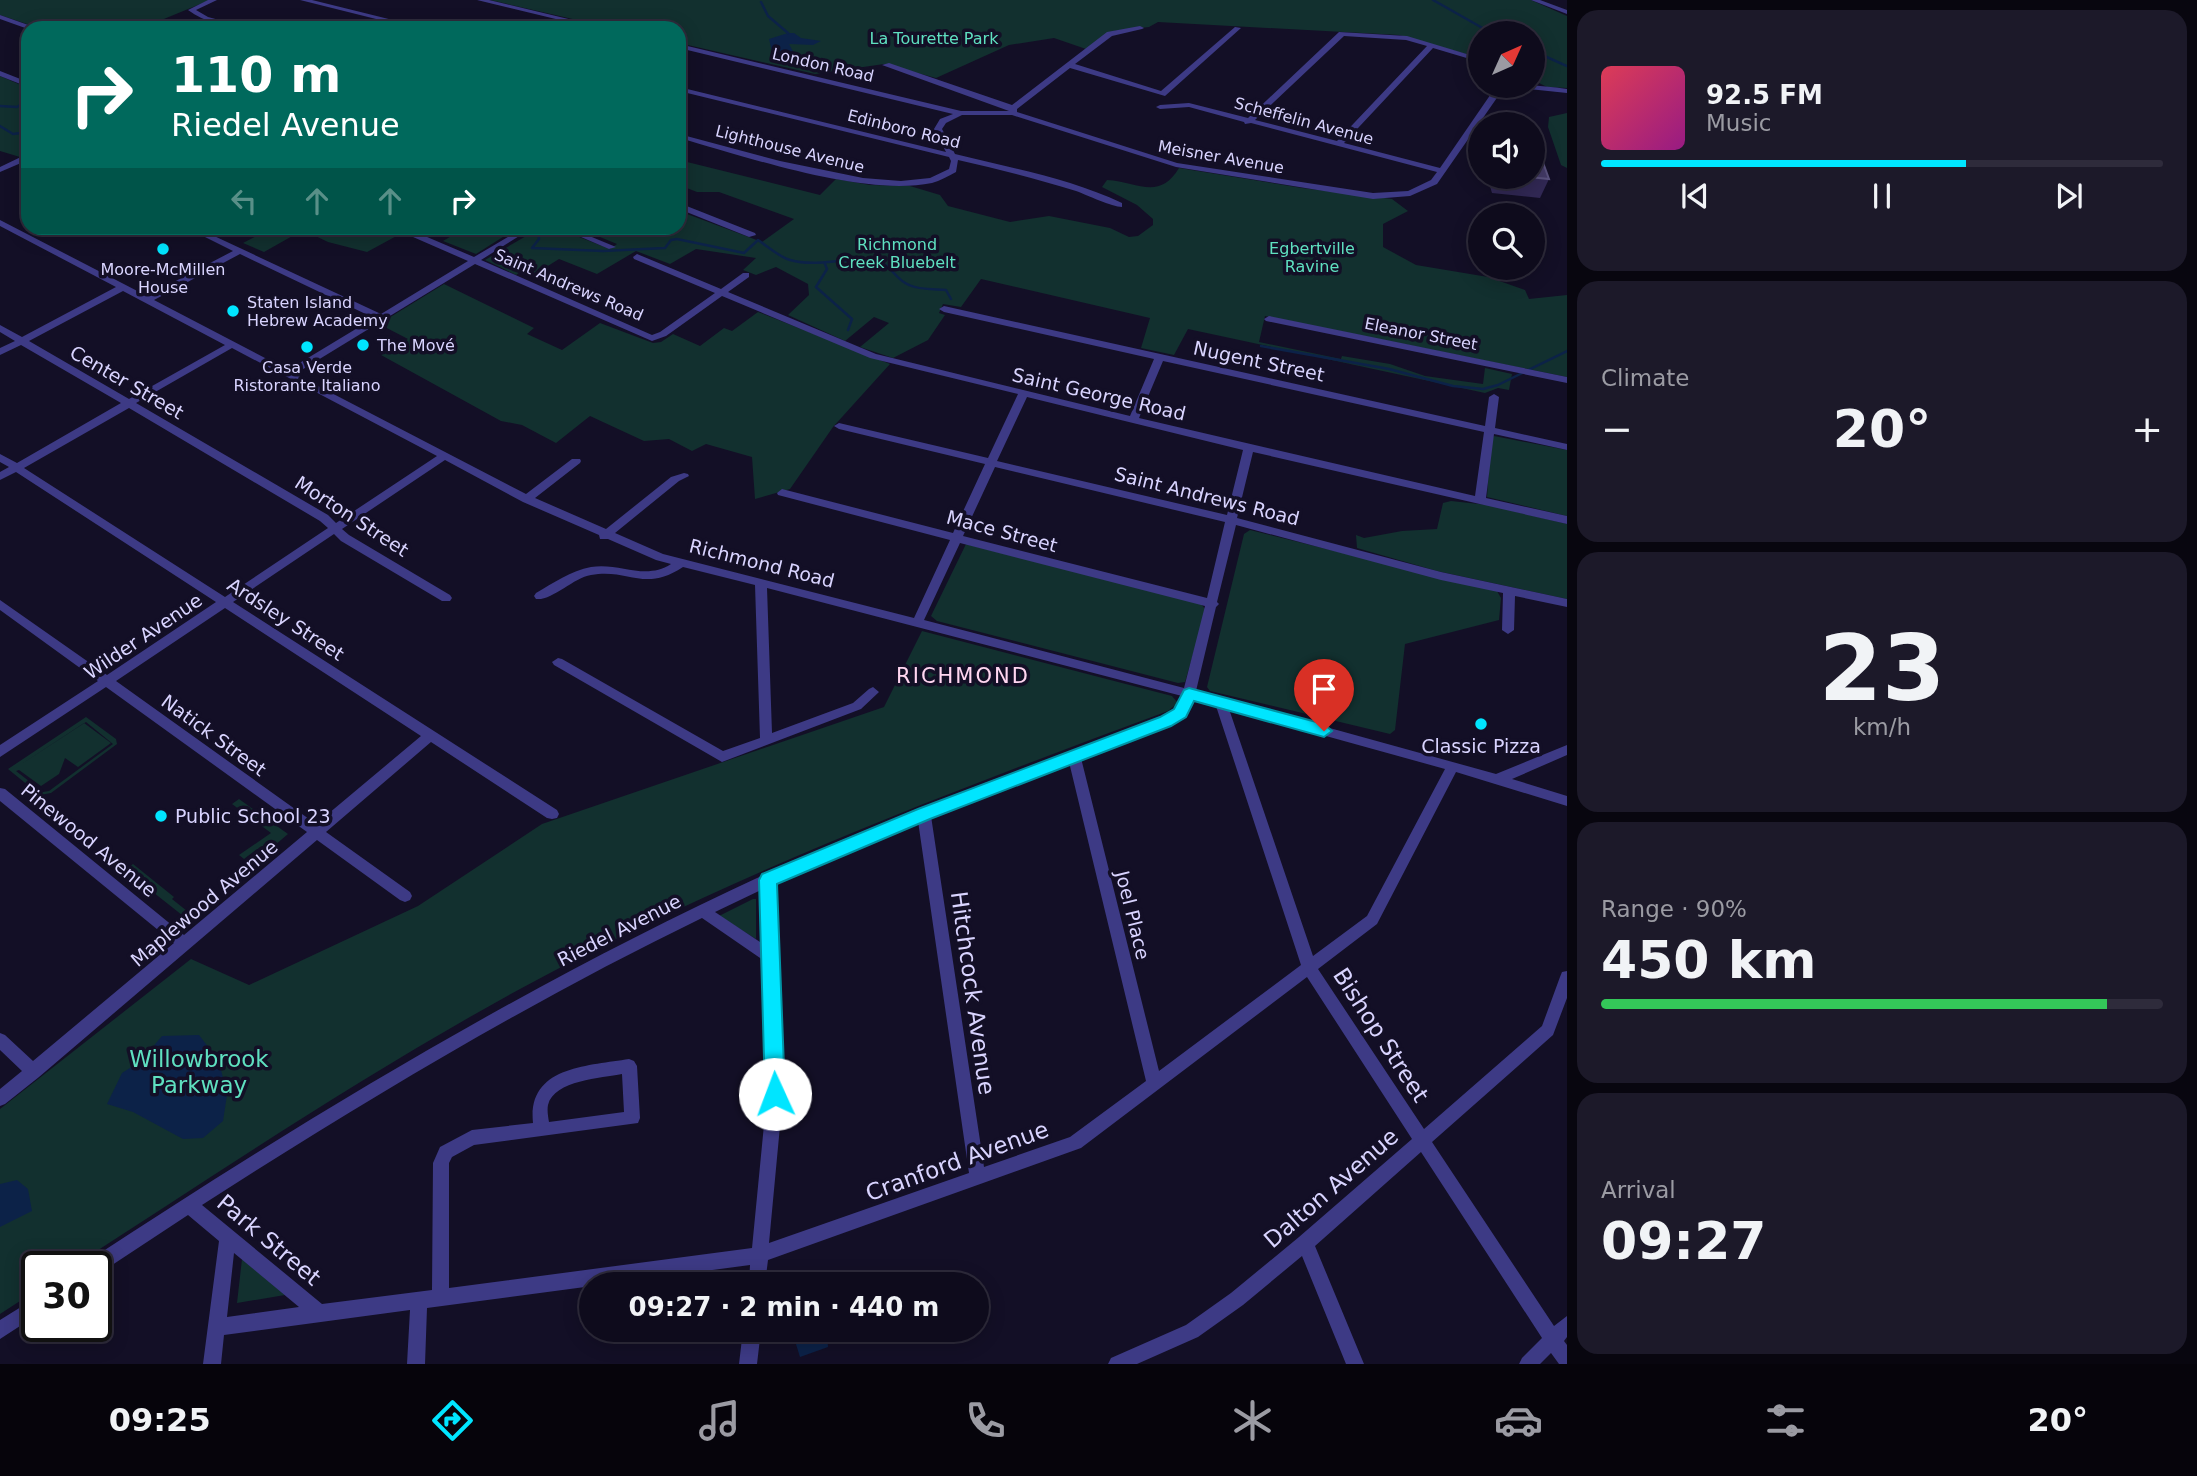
<!DOCTYPE html>
<meta charset="utf-8">
<style>
:root{--surface:#0e0b1c;--page:#1c1929;--text:#f1f3f6;--muted:#9b9ba3;--line:#2e2b3b;--accent:#00e5ff}
body{margin:0;font-family:"DejaVu Sans",sans-serif;background:var(--page);color:var(--text);height:100vh;display:flex;flex-direction:column;font-size:26px;white-space:nowrap}
*{box-sizing:border-box;margin:0}
p{font-size:23px;color:var(--muted)}
.icon{flex:none;width:38px;height:38px;fill:none;stroke:currentColor;stroke-width:2;stroke-linecap:round;stroke-linejoin:round}
.map{position:relative;flex:1;overflow:hidden}
.drawer{display:flex;flex-direction:column;gap:10px;padding:10px;background:#08060f;width:630px}
.drawer>*{flex:none}
.guide{position:absolute;left:21px;top:21px;width:665px;height:214px;border-radius:21px;box-shadow:0 4px 18px #0003,0 0 0 2px var(--line);background:#00695c;color:#fff;overflow:hidden}
.needle{width:46px;rotate:45deg}
.controls{position:absolute;left:1468px;top:21px;display:grid;gap:14px}
.controls a{display:grid;place-items:center;width:77px;height:77px;border-radius:50%;background:var(--surface);box-shadow:0 4px 18px #0003,0 0 0 2px var(--line);font-size:35px}
.speed{position:absolute;left:21px;top:1251px;display:flex;gap:14px;font-size:35px;font-weight:700;text-align:center}
.speed>*{display:grid;place-content:center;width:91px;height:91px;border-radius:50%;background:var(--surface);box-shadow:0 4px 18px #0003,0 0 0 2px var(--line);line-height:1}
.speed .limit{border:4px solid #111;border-radius:10px;background:#fff;color:#111}
.pin{position:absolute;display:grid;place-items:center;width:60px;height:60px;color:#fff;margin:-72px -30px;border-radius:50% 50% 50% 0;rotate:-45deg;box-shadow:0 0 7px #0007}
.pin .icon{rotate:45deg}
.me{position:absolute;width:77px;margin:-38px;rotate:358deg;stroke-linejoin:round;filter:drop-shadow(0 0 5px #0008)}
.turn{display:flex;align-items:center;gap:24px;height:147px;padding:0 35px;font-size:32px}
.turn .icon{width:91px;height:91px;stroke-width:2.5}
.turn b{display:block;font-size:49px;line-height:60px}
.lanes{display:flex;align-items:center;height:66px;padding:0 35px;background:#0003;justify-content:center;gap:35px;direction:ltr}
.lanes .off{opacity:.35}
.big{font-size:52px;font-weight:600;line-height:1.1}
.drawer .tile{flex:1;display:flex;flex-direction:column;justify-content:center;gap:10px;min-width:0;padding:0 24px;border-radius:21px;background:var(--page)}
.drawer .dial{align-items:center;gap:0}
.dial b{font-size:91px;line-height:1}
.song{display:flex;align-items:center;gap:21px}
.cover{width:84px;height:84px;border-radius:10px;background:linear-gradient(135deg,hsl(350 70% 55%),hsl(310 70% 35%))}
.played{height:7px;border-radius:4px;background:linear-gradient(90deg,var(--accent) 65%,var(--line) 65%)}
.keys{display:flex;justify-content:space-around;direction:ltr}
.heat{display:flex;justify-content:space-between;align-items:center;font-size:38px;direction:ltr}
.charge{height:10px;border-radius:5px;background:linear-gradient(90deg,#34c759 90%,var(--line) 0)}
.trip{position:absolute;left:579px;top:1272px;width:410px;height:70px;border-radius:35px;background:var(--surface);box-shadow:0 4px 18px #0003,0 0 0 2px var(--line);font-weight:600;line-height:70px;text-align:center}
.menu{display:flex;height:112px;justify-content:space-around;align-items:center;background:#06040b;color:var(--muted)}
.menu .icon{width:49px;height:49px}
.menu .current{color:var(--accent)}
.menu b{font-size:32px;color:var(--text)}
main{display:flex;flex:1;min-height:0}
.map>svg:first-child{display:block}
</style>
<main>
<div class="map">
<svg width="1567" height="1364" viewBox="0 0 1567 1364">
<rect width="100%" height="100%" fill="#130f26"/>
<path fill="#12302f" fill-rule="evenodd" d="M0,0H210L142,28H39L0,15Z
M490,0H1531L1567,16V88L1547,87L1533,80V33H1480V58L1399,35L1158,22L1149,27L1114,31L1086,49L1054,38L1009,45L936,78L884,64L815,74L679,43V28H612Z
M0,76L28,88V153L20,157L0,151Z
M1567,113V168L1561,165L1548,127L1549,117Z
M679,160L820,195L836,179L870,185L910,186L940,195L948,206L1010,222L1049,216L1110,228L1129,237L1138,236L1153,225V219L1137,205L1102,187L1107,180C1138,182 1159,201 1179,168L1302,188L1392,199L1408,211L1383,224V247L1416,265L1488,277L1525,290L1529,299L1567,295V377L1265,316L1259,342L1341,359L1342,356L1390,364L1425,376L1483,384L1485,368L1512,374L1509,390L1498,388L1485,393L1188,329L1174,355L1141,348L1150,318L981,279L961,307L943,304L939,313L945,315L928,340L893,358L860,347L889,323L874,317L845,341L788,315L809,295L808,284L776,267L756,275L743,270L756,258L696,249L670,264L636,251L597,274L559,259L535,274L524,269L516,275L485,260L540,228H556L610,249L617,244L600,237L615,228H679V211L762,242L794,219L719,192H697L679,185Z
M272,228H391L402,233L367,252L328,242L303,230L264,252L243,243Z
M465,228H517L476,254L443,241Z
M444,284L534,328L527,334L562,350L600,323L653,343L661,342L673,334L700,346L724,328L732,331L758,312L890,364L833,427L790,489L755,499L752,457L706,444L692,451L669,439L644,441L590,416L556,443L522,425L501,421L381,355L408,339L379,324Z
M1494,436L1567,450V516L1487,497L1491,439Z
M1451,501L1488,505L1567,524V599L1437,571L1357,548L1356,535L1364,538L1402,531L1437,529L1443,503Z
M1250,530L1497,591L1501,598L1499,620L1405,644L1395,730L1390,734L1210,691L1207,687L1244,534Z
M966,544L1201,604L1206,610L1185,682L1178,683L937,621L931,616Z
M922,631L1172,696L1178,703L1168,711C947,793 728,876 520,989C366,1073 219,1172 72,1267H37V1290L0,1314V1109L191,959L249,985L418,906L542,824L884,707Z
M86,717L116,739L117,744L51,793L40,795L8,769ZM86,722L113,744L49,791L43,792L16,771L19,770L41,786L59,774L65,758L78,767L111,743L84,723L17,767Z
M239,799L288,834L268,851L257,849L244,859L239,855L271,833L232,804Z
M133,864L174,897L172,899L192,915L187,919L125,870Z
M753,899H756V939L719,916Z
M242,1259L285,1295L237,1303Z"/>
<path fill="#0c2248" d="M788,33H794L801,38L821,41L813,45L789,44L794,53L780,58L773,56L769,39Z
M199,1035L219,1061L227,1095L223,1121L203,1138L183,1139L133,1112L107,1104L122,1073L141,1061L162,1036Z
M17,1180L28,1189L32,1211L0,1227V1184Z
M822,1330L824,1334L827,1333L828,1347L800,1357L795,1341Z"/>
<g fill="none" stroke-linecap="round" stroke-linejoin="round">
<path stroke="#0c2248" stroke-width="2.5" d="M1433,0L1486,30L1501,33
M761,2L768,16L788,33
M1533,47L1540,54L1567,66
M0,106L17,107L28,100
M0,126L13,134L28,132
M538,230L539,239L532,248L603,251L665,248L671,240L677,239L744,253L758,240C767,246 779,257 790,260C819,268 845,256 875,261C891,263 894,279 909,285C919,290 935,289 946,290L951,299
M825,264L827,269L816,287L852,319L848,330
M1261,346L1389,369L1453,386L1483,389L1498,385L1567,351"/>
<path fill="#3d3a85" fill-rule="evenodd" d="M208,0H217L196,10L208,17L249,28C228,28 204,22 188,10Z
M300,0H312L425,28H412Z
M477,0H489L606,28H593Z
M1531,0H1540L1567,10V14Z
M0,15L34,27L36,28L28,29L0,19Z
M1140,26L1144,28L1142,29L1112,36L1075,64L1161,91L1235,27L1241,28L1165,96L1070,68L1017,109V112L1177,163L1373,193L1408,191L1431,180L1437,172L1251,123L1245,124L1244,122L1189,107L1160,109L1156,107L1160,105L1189,103L1248,118L1339,32L1407,36L1480,58V62L1433,48L1344,143L1440,168L1495,88C1519,83 1543,86 1567,89V93L1518,88L1501,92L1437,184L1410,196L1373,199L1176,167L1012,115H962L946,123L942,129L955,154C1011,168 1070,178 1122,203V207C1112,207 1087,195 1076,191C1037,179 998,169 958,160L956,172C948,176 940,181 932,183C862,197 748,157 679,138V134L780,161L863,178L901,181L930,178L949,169L951,161L949,157L679,91V87L946,152L934,129L940,119L953,114L679,48V44L961,111H1009L882,65L889,63L1012,105L1107,32ZM1344,36L1406,40L1427,46L1337,141L1255,120Z
M0,71L28,82V87L0,76Z
M25,155H28V160L0,172V167Z
M679,203L755,233L756,235L749,237L679,209Z
M0,220L147,296L233,251L187,228H197L381,314L468,261L397,230L396,228H406L474,257L523,228H532L481,260L652,335L660,332L715,293L634,259L633,257L637,254L721,289L743,273H749V277L728,292L876,354L1130,416L1154,359L944,312L939,309L944,306L1485,426L1489,397L1494,394L1499,397L1495,428L1567,444V450L1494,434L1486,498L1567,516V524L1253,452L1237,518L1441,572L1567,599V607L1515,596L1514,630L1508,634L1502,630L1503,593L1441,580L1236,525L1217,602L1219,604L1216,607L1196,691L1496,774L1567,745V755L1512,779L1567,796V806L1456,772L1377,924L1318,969L1424,1129L1542,1026L1560,977L1562,972L1567,971V998L1553,1035L1432,1142L1554,1326L1567,1316V1337L1564,1341L1567,1345V1364H1559L1551,1353L1540,1364H1519L1522,1358L1542,1338L1421,1152L1315,1246L1364,1364H1346L1302,1256L1243,1305L1198,1337L1137,1364H1108L1111,1358L1186,1325L1231,1293L1299,1237L1412,1139L1307,977L1081,1148L768,1260L765,1284H749L750,1265L427,1308L425,1364H407L410,1310L224,1335L221,1364H203L219,1241L188,1215L100,1273L96,1275V1267H86L88,1261C319,1109 557,966 810,854C925,804 1043,761 1161,719L1175,710L1182,696L767,588L772,733L853,703L869,689L873,687L879,692L861,709L722,762L554,665L552,662L558,658L562,659L723,751L760,738L755,585L683,567C644,593 629,568 591,575C573,578 552,601 536,599L534,596L536,593C553,583 571,571 591,567C619,562 645,581 671,564L656,560L608,539H600L599,535L523,502L445,460L342,529L349,535L450,595L452,598L450,601H442L341,541L334,534L233,602L557,810L559,814L557,818L552,819L547,818L431,742L326,832L410,892L412,896L410,900L405,902L400,900L317,840L39,1077L5,1104L0,1106V1089L22,1071L0,1050V1033L5,1035L33,1061L174,943L0,801V788L5,789L184,935L307,832L106,687L0,757V745L98,681L0,610V600L107,675L216,602L16,472L0,480V472L9,467L0,462V454L17,463L121,403L21,345L0,355V348L15,341L0,332V325L22,337L116,287L0,226ZM240,254L374,318L288,370L154,300ZM475,264L652,341L666,336L722,296L870,358L1018,394L988,458L839,423L834,426L839,429L985,464L953,533L782,489L777,493L778,495L950,540L914,618L663,554L615,533L679,481L689,476L688,474L684,473L671,477L606,529L535,498L580,463L581,461L580,459H572L526,494L295,374ZM123,291L225,345L129,399L29,341ZM232,348L437,456L336,523L328,515L136,403ZM1163,361L1484,432L1475,496L1139,418ZM1027,397L1243,450L1227,515L997,461ZM129,408L320,521L328,528L225,597L24,468ZM995,467L1225,522L1207,598L963,536ZM960,543L1205,606L1184,688L924,620ZM225,608L421,736L316,824L116,681ZM1193,699L1216,706L1301,965L1159,1071L1081,758L1169,725L1184,716ZM1229,709L1445,769L1367,916L1313,956ZM1069,762L1146,1081L1070,1137L984,1167L931,816ZM918,821L969,1173L769,1243L783,1094L775,883ZM761,890L763,944L715,912ZM702,918L763,960L767,1094L752,1248L449,1288V1163L452,1157L474,1145L638,1123L640,1118L637,1066L634,1061L629,1059C588,1066 527,1066 533,1123L472,1130L440,1147L433,1163L432,1290L322,1304L202,1205C364,1101 529,1002 702,918ZM622,1074L624,1112L549,1122C548,1116 547,1110 548,1105C554,1080 602,1078 622,1074ZM234,1253L299,1307L227,1317Z
M560,228H570L616,247L609,249Z
M1269,316L1567,377V383L1266,321L1264,319Z
M37,1297V1315L0,1339V1320Z
M743,1330H761L757,1364H739Z"/>
</g>
<path fill="#312854" d="M1492,177H1533L1549,179L1540,198L1492,193L1489,183Z"/>
<path fill="#433a66" stroke="#5a527e" stroke-width="2" d="M1533,155L1541,157L1549,179L1529,177H1533Z"/>
<path fill="#00e5ff" stroke="#0095a6" stroke-width="2" d="M1189,688L1324,724L1332,731L1324,737L1194,701L1186,717L1171,726L930,819L777,884L785,1094L782,1101L775,1103L768,1101L765,1094L759,880L762,874L918,809L1160,717L1174,709L1184,690Z"/>
<g fill="#00e5ff" stroke="#130f26" stroke-width="2.5">
<circle cx="163" cy="249" r="7"/>
<circle cx="233" cy="311" r="7"/>
<circle cx="363" cy="345" r="7"/>
<circle cx="307" cy="347" r="7"/>
<circle cx="1481" cy="724" r="7"/>
<circle cx="161" cy="816" r="7"/>
</g>
<g text-anchor="middle" dominant-baseline="central" stroke-width="7" stroke-linejoin="round" paint-order="stroke">
<g font-size="16" fill="#5fe0c0" stroke="#130f26">
<text x="934" y="38">La Tourette Park</text>
<text x="897" y="244">Richmond<tspan x="897" dy="18">Creek Bluebelt</tspan></text>
<text x="1312" y="248">Egbertville<tspan x="1312" dy="18">Ravine</tspan></text>
</g>
<g font-size="16" fill="#d9d4ff" stroke="#130f26">
<text transform="translate(823 65) rotate(13)">London Road</text>
<text transform="translate(1304 121) rotate(15)">Scheffelin Avenue</text>
<text transform="translate(904 129) rotate(14)">Edinboro Road</text>
<text transform="translate(790 149) rotate(14)">Lighthouse Avenue</text>
<text transform="translate(1221 157) rotate(10)">Meisner Avenue</text>
<text transform="translate(569 285) rotate(23)">Saint Andrews Road</text>
<text transform="translate(1421 334) rotate(11)">Eleanor Street</text>
</g>
<g font-size="16" fill="#d9d4ff" stroke="#130f26">
<text x="163" y="269">Moore-McMillen<tspan x="163" dy="18">House</tspan></text>
<text x="247" y="302" text-anchor="start">Staten Island<tspan x="247" dy="18">Hebrew Academy</tspan></text>
<text x="377" y="345" text-anchor="start">The Mové</text>
<text x="307" y="367">Casa Verde<tspan x="307" dy="18">Ristorante Italiano</tspan></text>
</g>
<g font-size="19" fill="#d9d4ff" stroke="#130f26">
<text transform="translate(1259 361) rotate(12)">Nugent Street</text>
<text transform="translate(127 382) rotate(30)">Center Street</text>
<text transform="translate(1099 394) rotate(13)">Saint George Road</text>
<text transform="translate(1207 496) rotate(14)">Saint Andrews Road</text>
<text transform="translate(352 516) rotate(33)">Morton Street</text>
<text transform="translate(1002 531) rotate(15)">Mace Street</text>
<text transform="translate(762 563) rotate(14)">Richmond Road</text>
<text transform="translate(286 619) rotate(33)">Ardsley Street</text>
<text transform="translate(143 636) rotate(-34)">Wilder Avenue</text>
<text transform="translate(214 735) rotate(36)">Natick Street</text>
<text transform="translate(89 840) rotate(39)">Pinewood Avenue</text>
<text transform="translate(204 903) rotate(-40)">Maplewood Avenue</text>
<text transform="translate(1133 915) rotate(76)">Joel Place</text>
<text transform="translate(619 930) rotate(-27)">Riedel Avenue</text>
</g>
<g font-size="19" fill="#d9d4ff" stroke="#130f26">
<text x="1481" y="746">Classic Pizza</text>
<text x="175" y="816" text-anchor="start">Public School 23</text>
</g>
<g font-size="21" letter-spacing="2" fill="#ffd6f0" stroke="#130f26">
<text x="963" y="676">RICHMOND</text>
</g>
<g font-size="23" fill="#d9d4ff" stroke="#130f26">
<text transform="translate(973 993) rotate(82)">Hitchcock Avenue</text>
<text transform="translate(1381 1035) rotate(57)">Bishop Street</text>
<text transform="translate(957 1161) rotate(-20)">Cranford Avenue</text>
<text transform="translate(1331 1188) rotate(-41)">Dalton Avenue</text>
<text transform="translate(269 1240) rotate(40)">Park Street</text>
</g>
<g font-size="23" fill="#5fe0c0" stroke="#130f26">
<text x="199" y="1059">Willowbrook<tspan x="199" dy="26">Parkway</tspan></text>
</g>
</g>
</svg>
<div class="controls">
<a><svg class="needle" viewBox="-14 -14 28 28"><path d="M0-13l5 13h-10z" fill="#e53935"/><path d="M0 13l5-13h-10z" fill="#9b9ba3"/></svg></a>
<a><svg class="icon" aria-label="sound" viewBox="0 0 24 24"><path d="M4 9h4l5-4v14l-5-4H4zM17 9q2 3 0 6"/></svg></a>
<a><svg class="icon" aria-label="search" viewBox="0 0 24 24"><circle cx="10" cy="10" r="6"/><path d="M15 15l6 6"/></svg></a>
</div>
<div class="speed"><div class="limit">30</div></div>
<div class="pin" style="left:1324px;top:731px;background:#d93025"><svg class="icon" aria-label="arrive" viewBox="0 0 24 24"><path d="M6 21V4h12l-3 4 3 4H6"/></svg></div>
<svg class="me" style="left:775px;top:1094px" viewBox="-20 -20 40 40"><circle r="19" fill="#fff"/><path d="M0-13L10 11 0 6-10 11z" fill="#00e5ff"/></svg>
<div class="trip">09:27 · 2 min · 440 m</div>
<div class="guide">
<div class="turn"><svg class="icon" aria-label="right" viewBox="0 0 24 24"><path d="M7 20v-9h11M14 6l5 5-5 5"/></svg><div><b>110 m</b>Riedel Avenue</div></div>
<div class="lanes"><svg class="icon off" aria-label="left" viewBox="0 0 24 24"><path d="M17 20v-9H6M10 6l-5 5 5 5"/></svg><svg class="icon off" aria-label="ahead" viewBox="0 0 24 24"><path d="M12 20V5M6 11l6-6 6 6"/></svg><svg class="icon off" aria-label="ahead" viewBox="0 0 24 24"><path d="M12 20V5M6 11l6-6 6 6"/></svg><svg class="icon" aria-label="right" viewBox="0 0 24 24"><path d="M7 20v-9h11M14 6l5 5-5 5"/></svg></div>
</div>
</div>
<section class="drawer">
<div class="tile">
<div class="song"><i class="cover"></i><div><b>92.5 FM</b><p>Music</p></div></div>
<div class="played"></div>
<div class="keys"><svg class="icon" aria-label="previous" viewBox="0 0 24 24"><path d="M18 5L8 12l10 7zM5 5v14"/></svg><svg class="icon" aria-label="pause" viewBox="0 0 24 24"><path d="M8 5v14M16 5v14"/></svg><svg class="icon" aria-label="next" viewBox="0 0 24 24"><path d="M6 5l10 7-10 7zM19 5v14"/></svg></div>
</div>
<div class="tile"><p>Climate</p>
<div class="heat"><a>−</a><b class="big">20°</b><a>+</a></div>
</div>
<div class="tile dial"><b>23</b><p>km/h</p></div>
<div class="tile"><p>Range · 90%</p><b class="big">450 km</b><div class="charge"></div></div>
<div class="tile"><p>Arrival</p><b class="big">09:27</b></div>
</section>
</main>
<nav class="menu">
<b>09:25</b>
<svg class="icon current" aria-label="directions" viewBox="0 0 24 24"><path d="M12 3l9 9-9 9-9-9zM9 14v-3h6M13 9l2 2-2 2"/></svg>
<svg class="icon" aria-label="music" viewBox="0 0 24 24"><path d="M9 18V5l10-2v13"/><circle cx="6" cy="18" r="3"/><circle cx="16" cy="16" r="3"/></svg>
<svg class="icon" aria-label="phone" viewBox="0 0 24 24"><path d="M5 4h4l2 5-3 2q2 4 5 5l2-3 5 2v4C11 20 4 13 5 4z"/></svg>
<svg class="icon" aria-label="climate" viewBox="0 0 24 24"><path d="M12 3v18M4 7l16 10M4 17L20 7"/></svg>
<svg class="icon" aria-label="car" viewBox="0 0 24 24"><path d="M5 17H2v-5l4-1 3-4h7l3 4 3 1v5h-3M9 17h6M6 11h13"/><circle cx="7" cy="17" r="2"/><circle cx="17" cy="17" r="2"/></svg>
<svg class="icon" aria-label="filters" viewBox="0 0 24 24"><path d="M4 7h16M4 17h16"/><circle cx="9" cy="7" r="2"/><circle cx="15" cy="17" r="2"/></svg>
<b>20°</b>
</nav>
